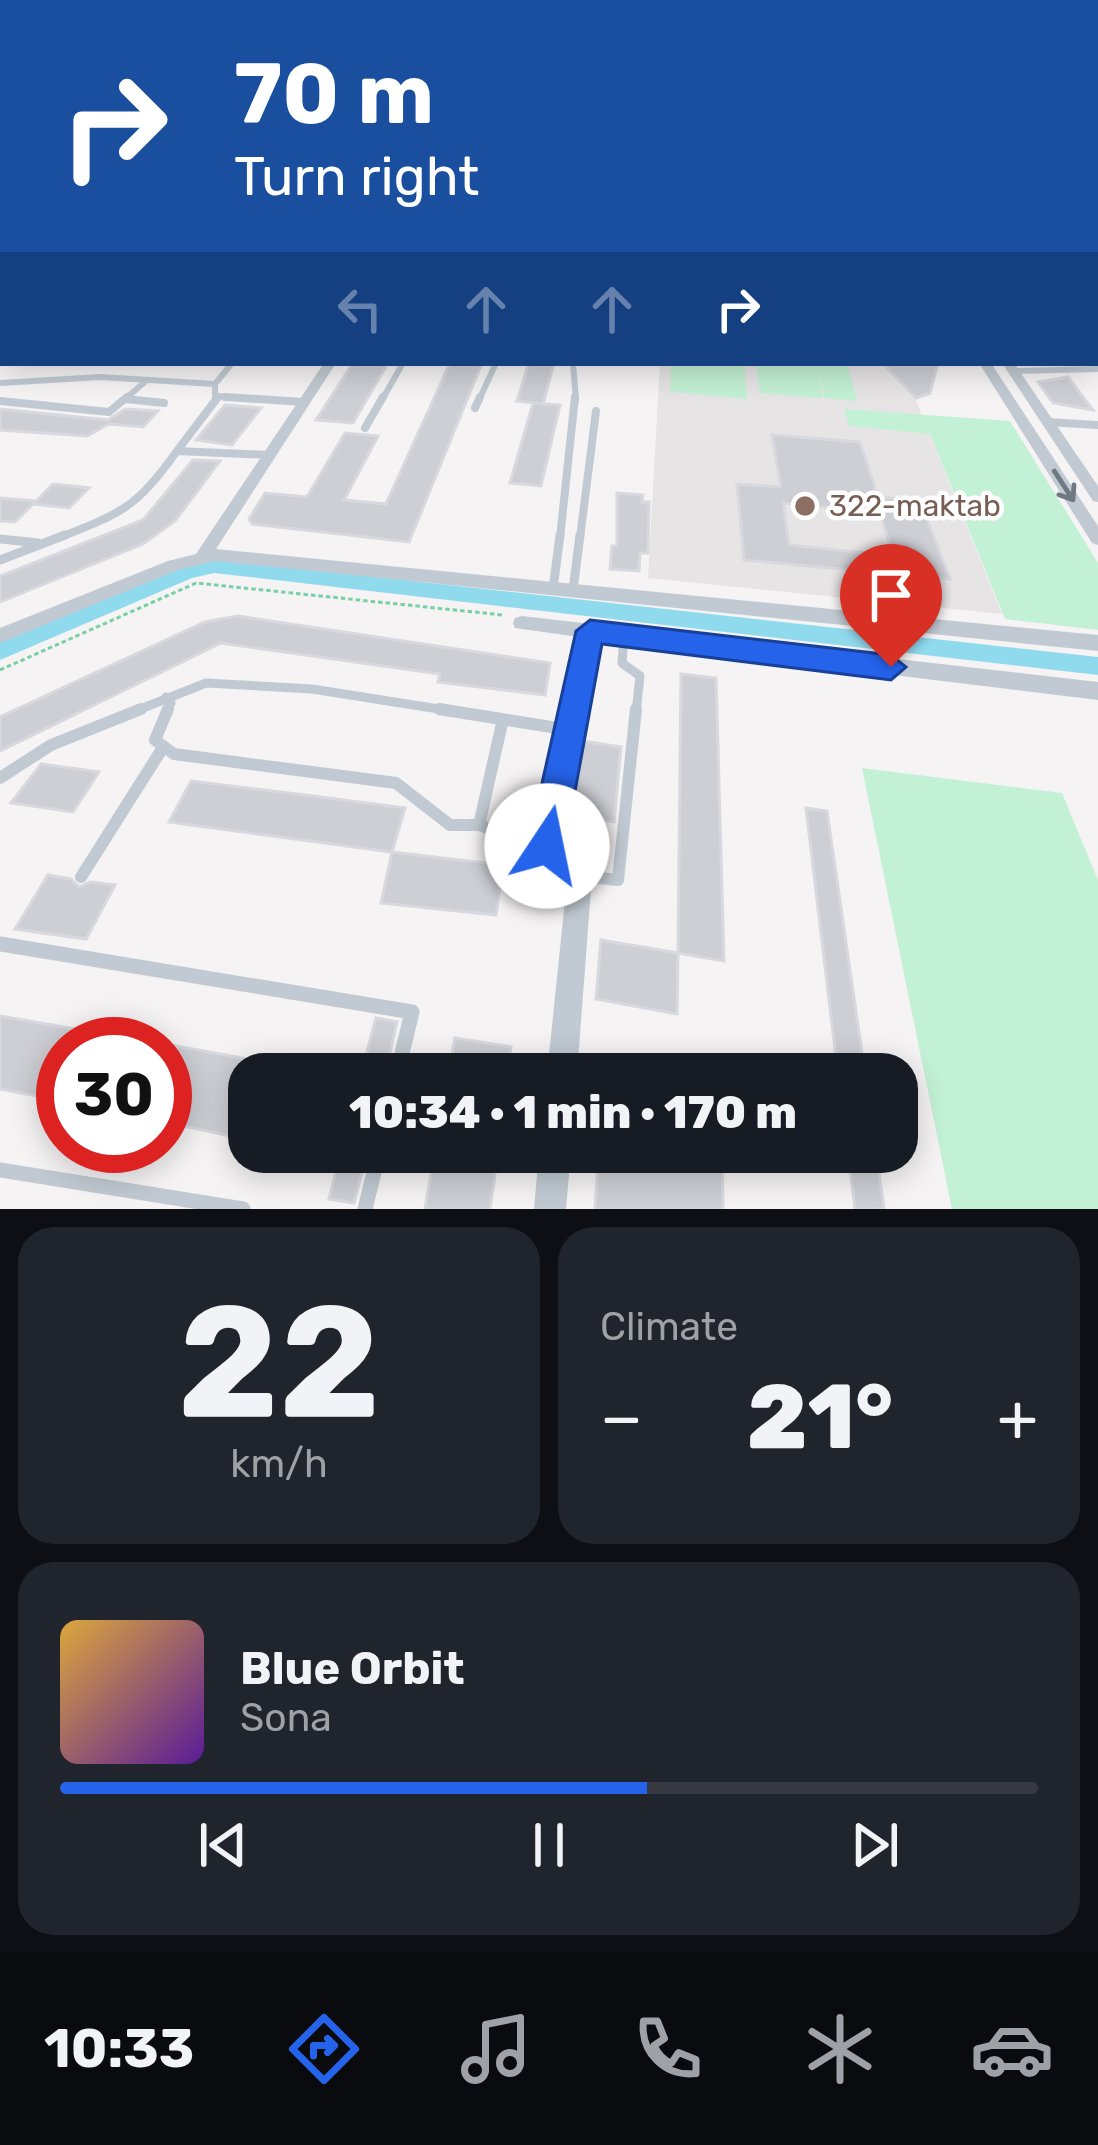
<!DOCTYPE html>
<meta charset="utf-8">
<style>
:root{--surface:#171b24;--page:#20242c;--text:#f1f3f6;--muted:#9ea1a6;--line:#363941;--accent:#2563eb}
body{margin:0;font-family:Rubik,sans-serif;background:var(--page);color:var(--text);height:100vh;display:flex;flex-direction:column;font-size:45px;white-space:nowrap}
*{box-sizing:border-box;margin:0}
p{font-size:39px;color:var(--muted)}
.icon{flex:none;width:66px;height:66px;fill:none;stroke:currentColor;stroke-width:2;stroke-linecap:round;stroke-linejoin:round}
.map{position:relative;height:1209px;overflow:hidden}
.side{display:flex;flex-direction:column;gap:18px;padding:18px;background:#0d0f14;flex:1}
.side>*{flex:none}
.hud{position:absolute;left:0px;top:0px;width:1098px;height:366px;box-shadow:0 6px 30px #0003;background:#1a4fa0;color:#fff;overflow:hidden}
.speed{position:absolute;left:36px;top:1017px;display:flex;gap:24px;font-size:60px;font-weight:700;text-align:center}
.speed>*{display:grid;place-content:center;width:156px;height:156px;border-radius:50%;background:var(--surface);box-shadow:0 6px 30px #0003;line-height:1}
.speed .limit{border:18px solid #d22;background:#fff;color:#111}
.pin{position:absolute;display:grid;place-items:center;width:102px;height:102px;color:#fff;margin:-123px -51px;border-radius:50% 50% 50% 0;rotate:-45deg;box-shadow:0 0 12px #0007}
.pin .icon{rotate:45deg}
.me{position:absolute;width:132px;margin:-66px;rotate:11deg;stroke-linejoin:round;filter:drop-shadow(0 0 9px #0008)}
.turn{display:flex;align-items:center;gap:42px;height:252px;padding:0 36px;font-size:54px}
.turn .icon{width:156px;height:156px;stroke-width:2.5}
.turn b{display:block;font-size:84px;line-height:102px}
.lanes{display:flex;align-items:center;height:114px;padding:0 36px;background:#0003;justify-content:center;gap:60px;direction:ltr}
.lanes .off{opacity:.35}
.big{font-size:90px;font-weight:800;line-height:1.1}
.side .widget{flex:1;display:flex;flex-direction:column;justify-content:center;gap:18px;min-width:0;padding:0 42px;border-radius:36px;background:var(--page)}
.side .dial{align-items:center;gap:0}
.dial b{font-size:156px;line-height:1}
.song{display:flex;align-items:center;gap:36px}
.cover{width:144px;height:144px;border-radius:18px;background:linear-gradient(135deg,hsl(40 70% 55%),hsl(270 70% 35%))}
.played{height:12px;border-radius:6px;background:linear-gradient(90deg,var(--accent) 60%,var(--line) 60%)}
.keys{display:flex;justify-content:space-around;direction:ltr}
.heat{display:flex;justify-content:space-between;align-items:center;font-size:66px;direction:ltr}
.side .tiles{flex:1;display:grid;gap:18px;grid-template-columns:1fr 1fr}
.widget:last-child{grid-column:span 2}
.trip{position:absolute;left:228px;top:1053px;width:690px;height:120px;border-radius:36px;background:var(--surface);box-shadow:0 6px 30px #0003;font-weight:800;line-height:120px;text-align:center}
.tabs{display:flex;height:192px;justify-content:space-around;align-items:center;background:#090b0e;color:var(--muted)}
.tabs .icon{width:84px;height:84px}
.tabs .current{color:var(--accent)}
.tabs b{font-size:54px;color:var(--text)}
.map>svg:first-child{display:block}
</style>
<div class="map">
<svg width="1098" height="1209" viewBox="0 0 1098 1209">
<rect width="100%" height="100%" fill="#f5f3f3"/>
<path fill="#e6e4e5" d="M660,363H901L1002,614L648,578Z"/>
<path fill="#c3f1d5" d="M671,363H744L747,399L670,392Z
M756,363H847L857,401L825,398L817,365L823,398L760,393Z
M844,409L1010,421L1098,563V630L1005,619L930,434L849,426Z
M862,768L1062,793L1098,880V1209H952Z"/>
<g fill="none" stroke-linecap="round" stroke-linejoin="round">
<path fill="#90daee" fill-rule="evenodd" d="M214,559L1098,657V675L214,573L192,578L0,660V641L181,566Z"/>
</g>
<path fill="#cdcfd5" stroke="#d7d9de" stroke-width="3" fill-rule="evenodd" d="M353,363H388L353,423L316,420Z
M450,363H482L409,542L252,524L249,519L265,493L307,497L345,433L378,436L344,500L386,504Z
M529,363H554L543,404L517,401Z
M882,363H938L930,393L916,398Z
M1068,377L1083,397L1093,410L1053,403L1038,382Z
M533,403L560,405L541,486L510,483Z
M225,405L261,408L232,445L196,440Z
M0,409L108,420L125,409L158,411L143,427L109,424L87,436L0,430Z
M772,435L860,442L878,497L920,501L950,579L744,560L737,484L781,487ZM783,503L880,512L893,556L789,545Z
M193,460L220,461L175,521L143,544L0,602V576L143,520Z
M53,484L89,488L69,508L33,504L15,522L0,521V498L36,501Z
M617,493L643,495L642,502H649L648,553H640L639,571L610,569L612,546H617Z
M238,616L550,663L545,695L438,682L440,674L221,643L0,751V717L205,622Z
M681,674L716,678L724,961L678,953Z
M583,741L621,747L614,822L572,814Z
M41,764L99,772L73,812L11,803Z
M191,781L313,796L405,808L392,852L169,822Z
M806,808L827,811L865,1074H838Z
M392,852L503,865L496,915L381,903Z
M48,875L71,879L79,887L90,882L115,885L86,939L15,929Z
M601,940L678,953L677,1014L596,999Z
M0,1016L116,1036L115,1044H63V1101L0,1089Z
M376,1018L397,1022L385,1074H361Z
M455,1038L511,1047L508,1074H449Z
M165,1044L287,1066L286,1074H249V1140L165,1122Z
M341,1152H367L354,1203L329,1199Z
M435,1152H498L490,1209H425Z
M599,1152H722L723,1209H595Z
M848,1152H876L884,1209H855Z"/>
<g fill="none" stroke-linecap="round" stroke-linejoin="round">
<path stroke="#7ad0a6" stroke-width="3" stroke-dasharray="4.5 3" stroke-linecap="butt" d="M0,670L196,583L503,615"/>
<path stroke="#c1cad2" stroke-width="6" d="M573,363L576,400
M1012,371L1098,369
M0,383L100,377L215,384V400
M215,384L232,363
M218,396L268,400
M125,399L130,400
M124,400L147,380
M382,400L403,363
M479,400L496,363"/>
<path stroke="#c1cad2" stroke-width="8" d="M218,397L177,451L269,455
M225,397L303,402
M125,399L164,403
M0,401L109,412L127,397
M475,408L480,397
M1047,422L1098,425
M365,428L383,397
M58,538C122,513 136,508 177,451
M560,538L575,397
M580,538L596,411"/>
<path stroke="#c1cad2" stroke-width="9" d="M0,539L38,543
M0,560L65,535
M553,589L560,535
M573,590L580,535
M624,635L622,663L640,676L636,712
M166,697L171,703L167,712
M133,712L206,683L312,689L458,712"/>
<path stroke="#c1cad2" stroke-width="12" d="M168,709L155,740L174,754L396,783L450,825H479L544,846
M439,709L570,730
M0,778L51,745L141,709
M479,825L503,719
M580,876L618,880L636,709
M81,877L162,749"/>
<path stroke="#c1cad2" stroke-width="15" d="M0,944L412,1012L397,1074
M0,1170L243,1209
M365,1209L379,1152"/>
<path fill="#c1cad2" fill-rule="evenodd" d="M1095,209H1098V215H1095Z
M1095,327H1098V333H1095Z
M324,363H336L216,549L1098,635V651L215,561L178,570L0,643V628L168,561L196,554Z
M979,363H991L1098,526V545L1092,543Z
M1002,363H1014L1098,486V502L1093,501Z
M522,616L1098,682V700L598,639L560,841L589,867L592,876L577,1074H547L567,881L539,854L535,846L579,637L515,628L513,623L515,618Z
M539,1152H571L566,1209H534Z"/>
<path fill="#c1cbd6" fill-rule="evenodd" d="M3,242V251L0,252V243Z"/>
</g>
<defs><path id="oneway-shaft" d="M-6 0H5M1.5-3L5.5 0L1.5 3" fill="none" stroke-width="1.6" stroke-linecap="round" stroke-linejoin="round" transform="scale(3)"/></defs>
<use stroke="#6e7983" href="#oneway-shaft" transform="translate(1064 486) rotate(57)"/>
<linearGradient id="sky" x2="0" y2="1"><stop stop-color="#85c3ea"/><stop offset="0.54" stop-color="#fafafa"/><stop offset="1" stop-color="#fafafa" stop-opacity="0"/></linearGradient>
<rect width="1098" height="371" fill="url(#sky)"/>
<path fill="#2563eb" stroke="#184099" stroke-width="3" d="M590,620L891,655L906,667L891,680L602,644L565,846L559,859L547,864L534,859L528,846L576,631Z"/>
<circle fill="#8d6e63" stroke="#fff" stroke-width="4.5" cx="805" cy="506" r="12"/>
<g text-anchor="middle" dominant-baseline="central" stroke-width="9" stroke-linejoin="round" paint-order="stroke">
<g font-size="30" fill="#785e54" stroke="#fff" text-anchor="start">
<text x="829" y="506">322-maktab</text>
</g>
</g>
</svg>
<div class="speed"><div class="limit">30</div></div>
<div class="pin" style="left:891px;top:667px;background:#d93025"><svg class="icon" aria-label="arrive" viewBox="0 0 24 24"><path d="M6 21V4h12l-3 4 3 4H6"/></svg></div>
<svg class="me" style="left:547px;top:846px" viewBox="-20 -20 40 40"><circle r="19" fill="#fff"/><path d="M0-13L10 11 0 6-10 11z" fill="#2563eb"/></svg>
<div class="trip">10:34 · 1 min · 170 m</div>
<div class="hud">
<div class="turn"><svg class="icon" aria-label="right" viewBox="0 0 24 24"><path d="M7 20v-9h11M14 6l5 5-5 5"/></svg><div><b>70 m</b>Turn right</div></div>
<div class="lanes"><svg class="icon off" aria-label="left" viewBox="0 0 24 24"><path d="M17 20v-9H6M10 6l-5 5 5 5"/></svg><svg class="icon off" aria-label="ahead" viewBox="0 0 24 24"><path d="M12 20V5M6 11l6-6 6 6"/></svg><svg class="icon off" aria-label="ahead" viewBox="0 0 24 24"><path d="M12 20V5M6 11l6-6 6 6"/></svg><svg class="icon" aria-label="right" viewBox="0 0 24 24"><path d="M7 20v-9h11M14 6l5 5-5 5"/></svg></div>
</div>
</div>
<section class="side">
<div class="tiles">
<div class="widget dial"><b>22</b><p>km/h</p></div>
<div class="widget"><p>Climate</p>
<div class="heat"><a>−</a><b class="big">21°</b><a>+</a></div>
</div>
<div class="widget">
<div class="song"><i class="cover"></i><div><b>Blue Orbit</b><p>Sona</p></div></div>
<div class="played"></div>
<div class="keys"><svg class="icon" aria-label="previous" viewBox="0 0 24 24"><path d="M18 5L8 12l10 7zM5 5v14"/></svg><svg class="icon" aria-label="pause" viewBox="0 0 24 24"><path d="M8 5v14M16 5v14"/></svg><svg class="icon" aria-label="next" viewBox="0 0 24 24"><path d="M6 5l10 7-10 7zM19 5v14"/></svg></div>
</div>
</div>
</section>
<nav class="tabs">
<b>10:33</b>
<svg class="icon current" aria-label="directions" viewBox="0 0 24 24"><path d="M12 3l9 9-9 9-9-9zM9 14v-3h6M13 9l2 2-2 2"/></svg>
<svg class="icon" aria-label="music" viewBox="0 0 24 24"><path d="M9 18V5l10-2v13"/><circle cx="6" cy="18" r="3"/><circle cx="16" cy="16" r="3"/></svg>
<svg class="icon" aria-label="phone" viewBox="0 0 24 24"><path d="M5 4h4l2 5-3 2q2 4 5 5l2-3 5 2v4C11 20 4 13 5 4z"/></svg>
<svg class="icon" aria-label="climate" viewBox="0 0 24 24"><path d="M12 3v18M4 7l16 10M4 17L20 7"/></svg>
<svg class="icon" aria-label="car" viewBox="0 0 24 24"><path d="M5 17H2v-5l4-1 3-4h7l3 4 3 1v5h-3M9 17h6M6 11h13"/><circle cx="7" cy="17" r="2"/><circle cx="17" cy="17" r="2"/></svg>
</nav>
